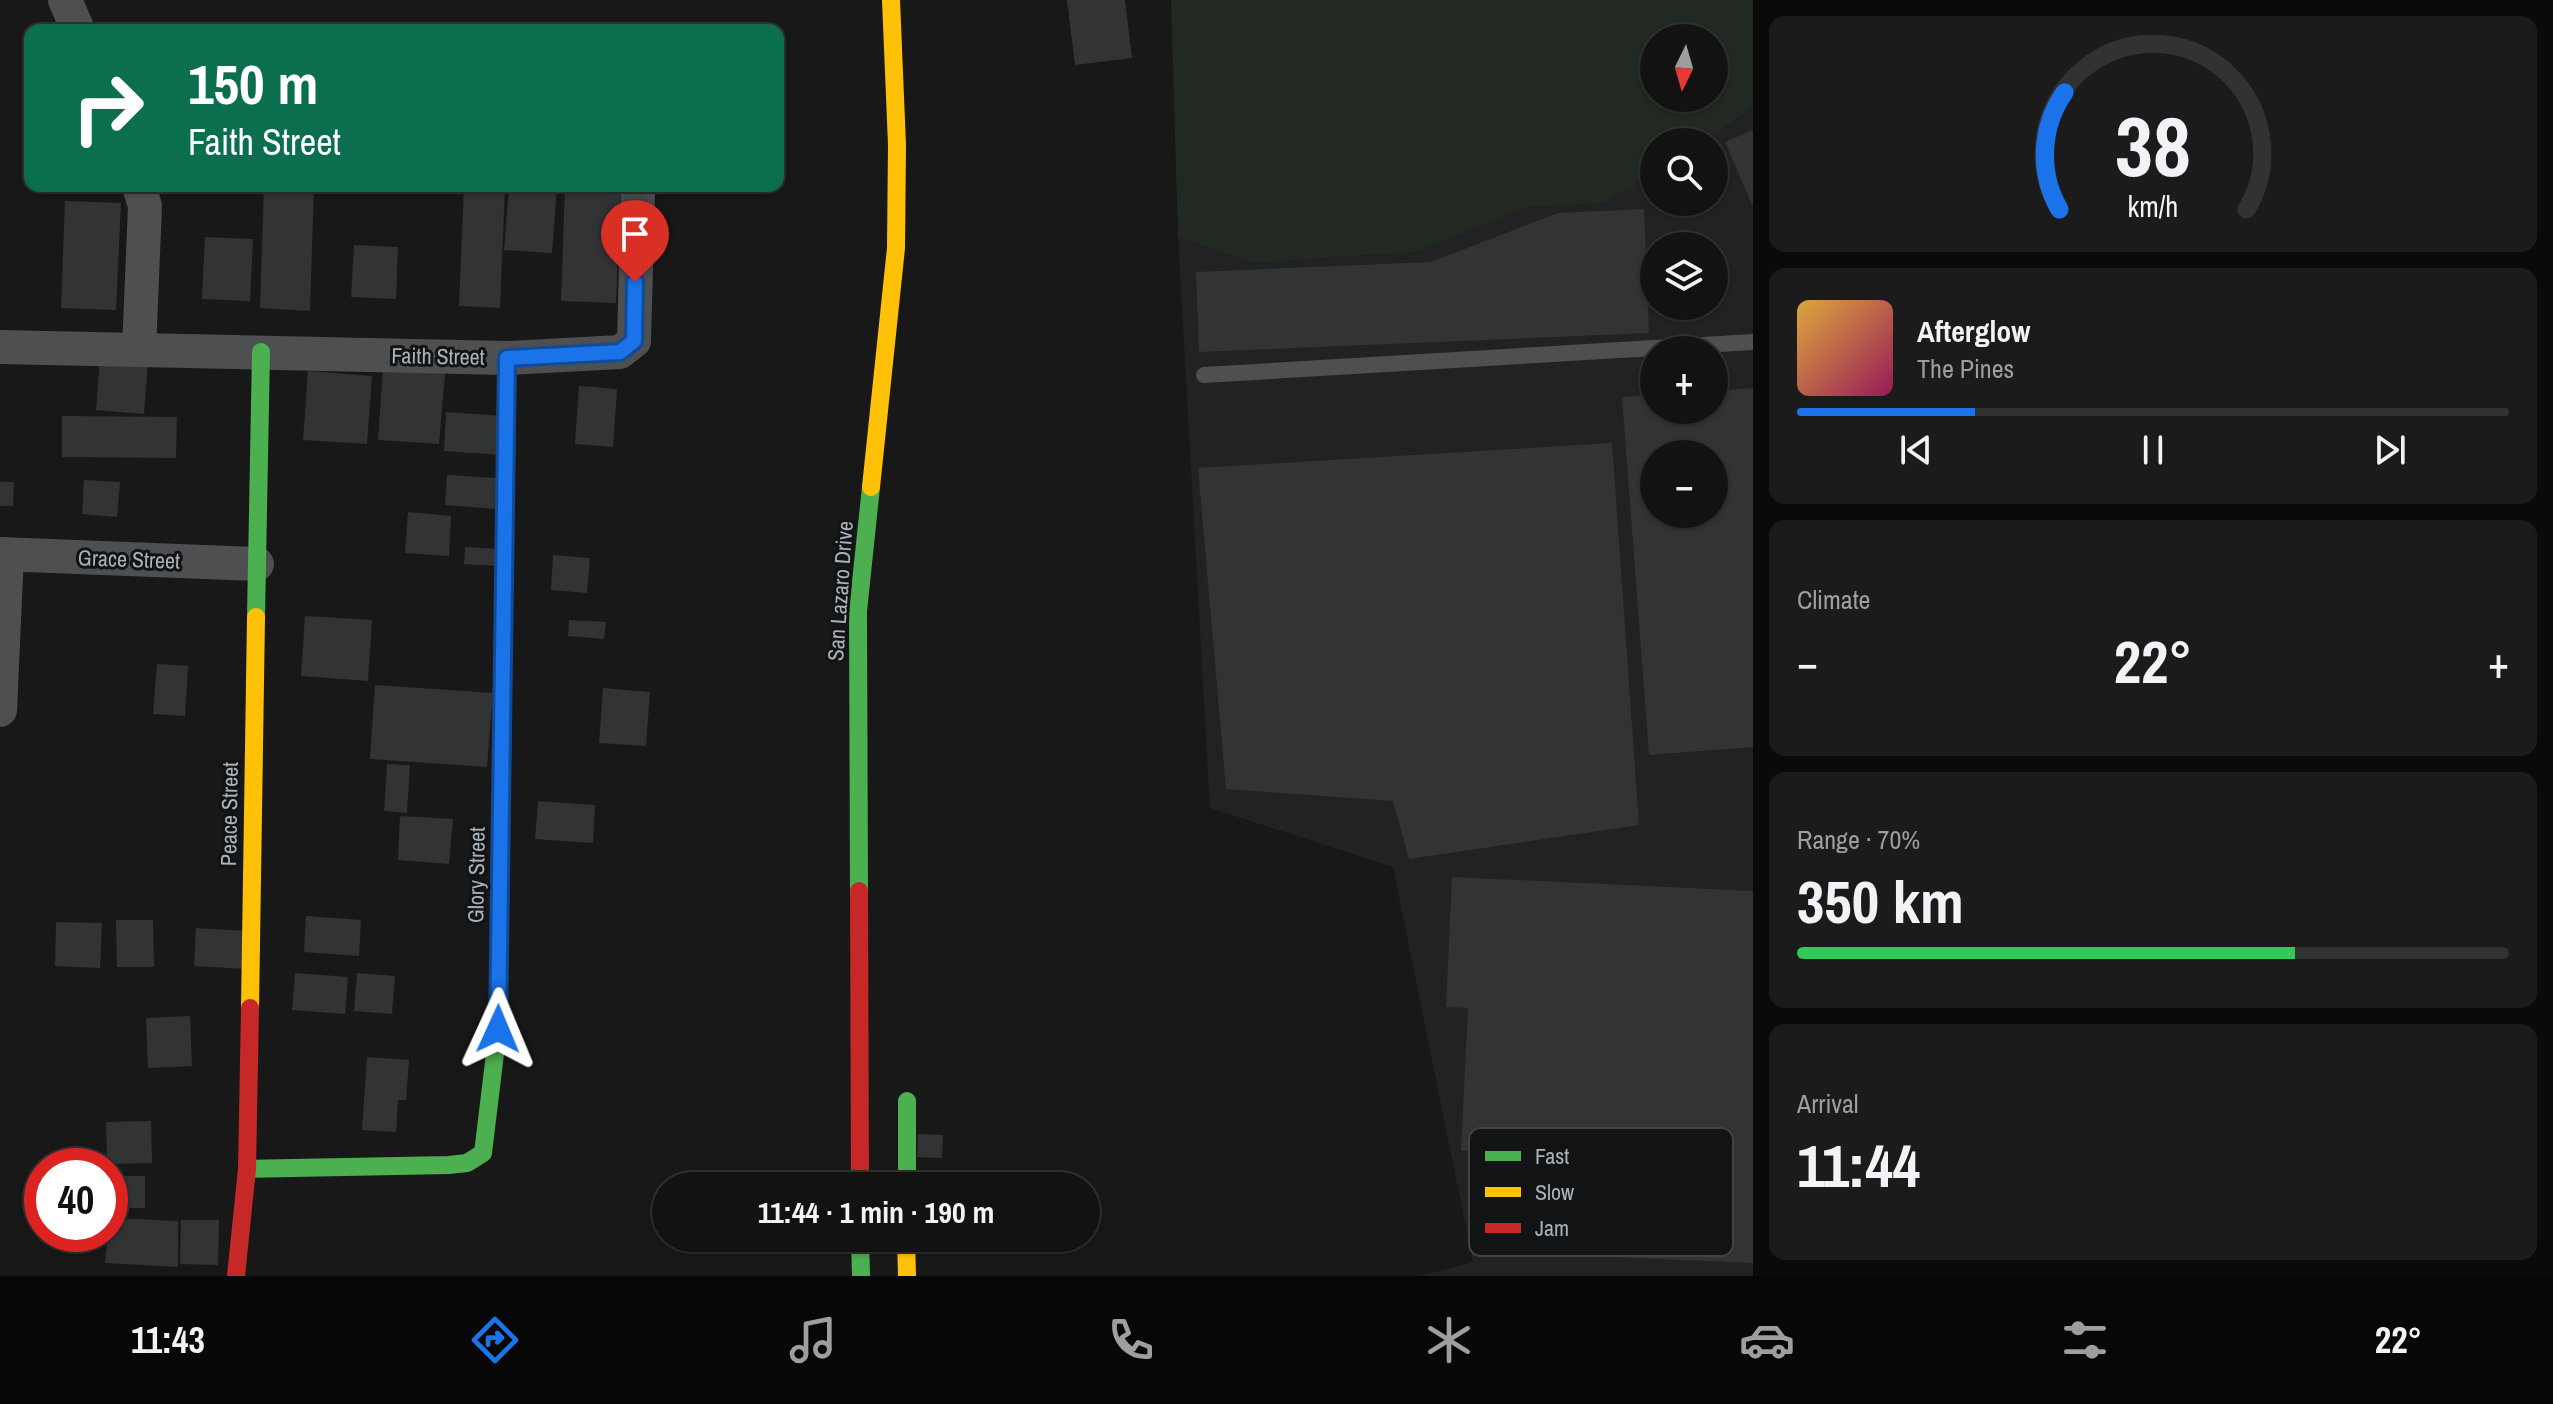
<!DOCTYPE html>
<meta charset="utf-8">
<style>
:root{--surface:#121212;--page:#1b1b1b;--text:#f1f3f6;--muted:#9c9e9f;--line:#313232;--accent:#1a73e8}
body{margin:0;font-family:"Archivo Narrow",sans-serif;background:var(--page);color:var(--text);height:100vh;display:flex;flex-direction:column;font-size:30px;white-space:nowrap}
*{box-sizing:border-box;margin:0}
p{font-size:26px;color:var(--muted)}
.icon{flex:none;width:44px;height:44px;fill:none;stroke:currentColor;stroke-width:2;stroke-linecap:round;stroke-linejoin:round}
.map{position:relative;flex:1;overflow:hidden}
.sheet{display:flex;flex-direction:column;gap:16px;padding:16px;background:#0a0a0a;width:800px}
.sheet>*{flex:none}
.top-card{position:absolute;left:24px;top:24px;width:760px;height:168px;border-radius:16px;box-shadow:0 2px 6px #0004,0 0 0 2px var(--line);background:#0b6e4f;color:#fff;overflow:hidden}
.needle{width:52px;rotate:185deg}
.buttons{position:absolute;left:1640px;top:24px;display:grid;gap:16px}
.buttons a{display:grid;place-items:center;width:88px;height:88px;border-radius:50%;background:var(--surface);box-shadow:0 2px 6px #0004,0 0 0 2px var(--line);font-size:40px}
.speed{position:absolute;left:24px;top:1148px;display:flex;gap:16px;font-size:40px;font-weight:700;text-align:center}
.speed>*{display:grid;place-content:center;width:104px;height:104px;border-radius:50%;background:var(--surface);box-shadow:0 2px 6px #0004,0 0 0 2px var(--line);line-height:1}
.speed .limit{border:12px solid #d22;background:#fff;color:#111}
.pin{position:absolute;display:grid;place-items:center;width:68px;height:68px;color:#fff;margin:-82px -34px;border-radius:50% 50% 50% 0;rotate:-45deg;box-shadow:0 0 8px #0007}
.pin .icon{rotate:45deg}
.me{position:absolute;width:88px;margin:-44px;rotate:1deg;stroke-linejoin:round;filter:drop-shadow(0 0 6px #0008)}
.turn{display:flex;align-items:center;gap:28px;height:168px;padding:0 32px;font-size:36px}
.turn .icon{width:104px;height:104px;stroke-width:2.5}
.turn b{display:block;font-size:56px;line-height:68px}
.big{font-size:60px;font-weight:700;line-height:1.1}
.sheet .tile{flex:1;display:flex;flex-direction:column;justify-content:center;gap:12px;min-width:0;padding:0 28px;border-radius:16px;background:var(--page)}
.sheet .dial{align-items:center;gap:0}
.dial svg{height:208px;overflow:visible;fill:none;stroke:var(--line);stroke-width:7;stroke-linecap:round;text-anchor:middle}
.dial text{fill:var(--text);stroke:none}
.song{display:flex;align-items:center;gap:24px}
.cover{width:96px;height:96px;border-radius:12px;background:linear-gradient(135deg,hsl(40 70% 55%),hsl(330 70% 35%))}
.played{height:8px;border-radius:4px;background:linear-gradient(90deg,var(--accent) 25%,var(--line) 25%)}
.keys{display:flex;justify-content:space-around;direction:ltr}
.heat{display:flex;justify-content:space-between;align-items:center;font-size:44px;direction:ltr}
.charge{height:12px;border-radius:6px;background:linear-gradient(90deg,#34c759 70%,var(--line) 0)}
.trip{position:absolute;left:652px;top:1172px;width:448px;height:80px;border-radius:40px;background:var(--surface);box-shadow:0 2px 6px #0004,0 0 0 2px var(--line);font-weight:700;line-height:80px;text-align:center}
.menu{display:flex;height:128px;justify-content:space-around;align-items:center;background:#070707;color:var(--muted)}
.menu .icon{width:56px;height:56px}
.menu .on{color:var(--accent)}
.menu b{font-size:36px;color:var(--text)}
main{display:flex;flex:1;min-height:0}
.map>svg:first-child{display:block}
</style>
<main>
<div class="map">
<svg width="1753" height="1276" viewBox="0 0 1753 1276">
<rect width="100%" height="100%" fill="#181818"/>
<path fill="#222224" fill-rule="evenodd" d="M1753,107V1276H1420L1473,1262L1393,867L1210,808L1178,237L1253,263L1417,252L1527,207L1604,203L1654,173V202H1714V142H1704ZM1654,246H1714V306H1654ZM1654,350H1714V410H1654ZM1654,454H1714V514H1654Z"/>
<path fill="#222922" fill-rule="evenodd" d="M1171,0H1753V107L1704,142H1654V173L1604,203L1527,207L1417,252L1253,263L1178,237ZM1654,38H1714V98H1654Z"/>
<path fill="#323334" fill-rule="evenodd" d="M1067,0H1125L1132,58L1075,65Z
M1753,130V207L1725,142Z
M264,186H314L310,311L260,308Z
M464,186H505L500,308L459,306Z
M509,186H557L552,253L504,250Z
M565,186H621L616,303L561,301Z
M65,201L121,203L116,310L61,308Z
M1644,209L1649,333L1199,352L1196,272L1431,262L1558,213Z
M205,237L253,239L250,301L202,299Z
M354,245L398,247L396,299L351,297Z
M100,356L148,360L144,414L96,410Z
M383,369L445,373L439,444L378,440Z
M308,371L372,376L367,444L303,440Z
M579,386L617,389L613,447L575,444Z
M1753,388V747L1649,755L1622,397L1654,395V410H1714V391ZM1654,454H1714V514H1654Z
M446,412L505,416L502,455L444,451Z
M62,416L177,417L176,458L62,457Z
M1612,443L1639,825L1409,859L1393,801L1226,789L1198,468Z
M447,475L497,478L496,509L445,505Z
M84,480L120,482L117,517L82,514Z
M0,482H14L13,506H0Z
M408,512L451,516L449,556L405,553Z
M465,547L498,549L497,566L464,564Z
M553,555L590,558L587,593L551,590Z
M305,616L372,620L368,681L301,676Z
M569,620L606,622L604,639L568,636Z
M157,664L188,666L185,716L153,714Z
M375,685L493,693L487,767L370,759Z
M603,688L650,692L646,746L599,743Z
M387,764L410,765L407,813L384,811Z
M538,801L595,805L593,843L535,839Z
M400,816L453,819L449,864L398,860Z
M1452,877L1753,891V1263L1481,1251L1486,1152L1461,1151L1468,1008L1446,1007Z
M306,916L361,920L359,956L304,952Z
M116,920H153L154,967H117Z
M56,922L102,923L100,968L55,966Z
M196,928L247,931L245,969L194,966Z
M295,973L348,977L345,1014L292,1010Z
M357,973L395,976L392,1014L354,1011Z
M190,1016L192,1066L148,1068L146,1018Z
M367,1057L409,1060L406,1100H398L396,1132L362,1130Z
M151,1121L152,1163L107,1164L106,1122Z
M918,1134L943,1135L942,1158L917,1157Z
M110,1176H145V1208H110Z
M110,1218L178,1221V1267L105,1263Z
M181,1220H219L218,1265L180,1264Z"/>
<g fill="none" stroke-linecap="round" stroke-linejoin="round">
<path stroke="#4d4f51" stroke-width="16" d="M1204,375L1753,342"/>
<path stroke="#4d4f51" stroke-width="34" d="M65,0L78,30
M139,186L145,206L139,350
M0,347L507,358L620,352L634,341L638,193
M0,554L257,564
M0,710L7,554"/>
<path stroke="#4caf50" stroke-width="18" d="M256,617L261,352
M859,891L858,611L871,487
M907,1101V1186
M247,1169L449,1165L467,1163L483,1153L498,1029L502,720
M860,1238L861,1276"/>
<path stroke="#ffc107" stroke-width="18" d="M871,487L896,248L897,145L891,0
M502,720L507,358
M250,1008L256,617
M906,1238L907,1276"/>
<path stroke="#c62828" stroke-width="18" d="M859,891L860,1186
M236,1276L247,1169L250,1008"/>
</g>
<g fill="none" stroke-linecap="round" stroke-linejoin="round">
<defs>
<path id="route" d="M498,1029L507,358L620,352L634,341L635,282"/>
</defs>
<use href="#route" stroke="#114b97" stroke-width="20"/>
<use href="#route" stroke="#1a73e8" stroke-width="14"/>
</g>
<g text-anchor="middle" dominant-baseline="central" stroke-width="6" stroke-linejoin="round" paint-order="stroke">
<g font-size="22" fill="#abb1b8" stroke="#121314">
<text transform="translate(438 356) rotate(1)">Faith Street</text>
<text transform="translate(129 559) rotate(2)">Grace Street</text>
<text transform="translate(840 591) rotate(-86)">San Lazaro Drive</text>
<text transform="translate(229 814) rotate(-89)">Peace Street</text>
<text transform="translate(476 875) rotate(-89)">Glory Street</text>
</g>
</g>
<rect x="1469" y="1128" width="264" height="128" rx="12" fill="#121314" stroke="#404245" stroke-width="2"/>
<rect x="1485" y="1151" width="36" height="10" fill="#4caf50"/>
<rect x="1485" y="1187" width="36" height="10" fill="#ffc107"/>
<rect x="1485" y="1223" width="36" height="10" fill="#c62828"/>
<g font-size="22" fill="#abb1b8">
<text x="1535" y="1164">Fast</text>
<text x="1535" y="1200">Slow</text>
<text x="1535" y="1236">Jam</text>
</g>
</svg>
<div class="buttons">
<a><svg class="needle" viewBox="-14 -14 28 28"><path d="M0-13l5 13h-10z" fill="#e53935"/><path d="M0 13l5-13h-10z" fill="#9c9e9f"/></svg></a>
<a><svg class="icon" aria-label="search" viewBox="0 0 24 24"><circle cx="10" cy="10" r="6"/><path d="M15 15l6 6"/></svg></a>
<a><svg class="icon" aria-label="layers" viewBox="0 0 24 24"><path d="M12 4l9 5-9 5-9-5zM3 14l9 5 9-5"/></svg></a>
<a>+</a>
<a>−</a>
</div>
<div class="speed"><div class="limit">40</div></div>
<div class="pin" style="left:635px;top:282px;background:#d93025"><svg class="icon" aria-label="arrive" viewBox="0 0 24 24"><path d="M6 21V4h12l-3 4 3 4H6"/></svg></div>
<svg class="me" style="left:498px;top:1029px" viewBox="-20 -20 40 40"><path d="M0-17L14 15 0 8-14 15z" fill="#1a73e8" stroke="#fff" stroke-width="4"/></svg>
<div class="trip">11:44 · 1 min · 190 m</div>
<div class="top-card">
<div class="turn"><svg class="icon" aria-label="right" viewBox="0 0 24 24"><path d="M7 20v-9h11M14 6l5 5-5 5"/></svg><div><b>150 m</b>Faith Street</div></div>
</div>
</div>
<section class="sheet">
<div class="tile dial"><svg viewBox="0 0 100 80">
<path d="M14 69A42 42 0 1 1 86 69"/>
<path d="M14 69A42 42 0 0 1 16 24" stroke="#1a73e8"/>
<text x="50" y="56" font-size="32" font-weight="700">38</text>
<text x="50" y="72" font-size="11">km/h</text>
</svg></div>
<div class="tile">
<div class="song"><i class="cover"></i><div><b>Afterglow</b><p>The Pines</p></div></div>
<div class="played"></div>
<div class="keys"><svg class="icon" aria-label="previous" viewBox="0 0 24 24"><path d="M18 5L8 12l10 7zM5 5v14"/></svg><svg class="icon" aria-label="pause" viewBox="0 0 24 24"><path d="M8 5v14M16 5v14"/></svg><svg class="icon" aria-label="next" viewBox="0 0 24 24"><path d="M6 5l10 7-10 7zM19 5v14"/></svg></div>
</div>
<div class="tile"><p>Climate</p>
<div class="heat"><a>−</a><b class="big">22°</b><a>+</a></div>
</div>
<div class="tile"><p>Range · 70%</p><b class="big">350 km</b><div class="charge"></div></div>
<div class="tile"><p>Arrival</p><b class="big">11:44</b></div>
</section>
</main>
<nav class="menu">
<b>11:43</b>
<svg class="icon on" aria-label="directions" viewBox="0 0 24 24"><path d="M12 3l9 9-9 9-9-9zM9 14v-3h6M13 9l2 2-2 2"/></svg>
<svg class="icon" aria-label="music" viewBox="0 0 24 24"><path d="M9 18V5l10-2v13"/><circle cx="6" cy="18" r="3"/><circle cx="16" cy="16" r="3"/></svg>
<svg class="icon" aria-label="phone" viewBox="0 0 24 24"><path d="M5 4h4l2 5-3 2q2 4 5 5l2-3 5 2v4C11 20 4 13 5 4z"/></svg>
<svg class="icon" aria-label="climate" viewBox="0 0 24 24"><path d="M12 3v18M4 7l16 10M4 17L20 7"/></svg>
<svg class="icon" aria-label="car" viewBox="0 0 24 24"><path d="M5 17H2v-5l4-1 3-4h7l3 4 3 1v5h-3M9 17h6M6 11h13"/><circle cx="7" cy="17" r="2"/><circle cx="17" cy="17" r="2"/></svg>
<svg class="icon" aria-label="filters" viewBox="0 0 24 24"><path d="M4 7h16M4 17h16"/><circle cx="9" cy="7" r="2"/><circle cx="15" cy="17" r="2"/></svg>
<b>22°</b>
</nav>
